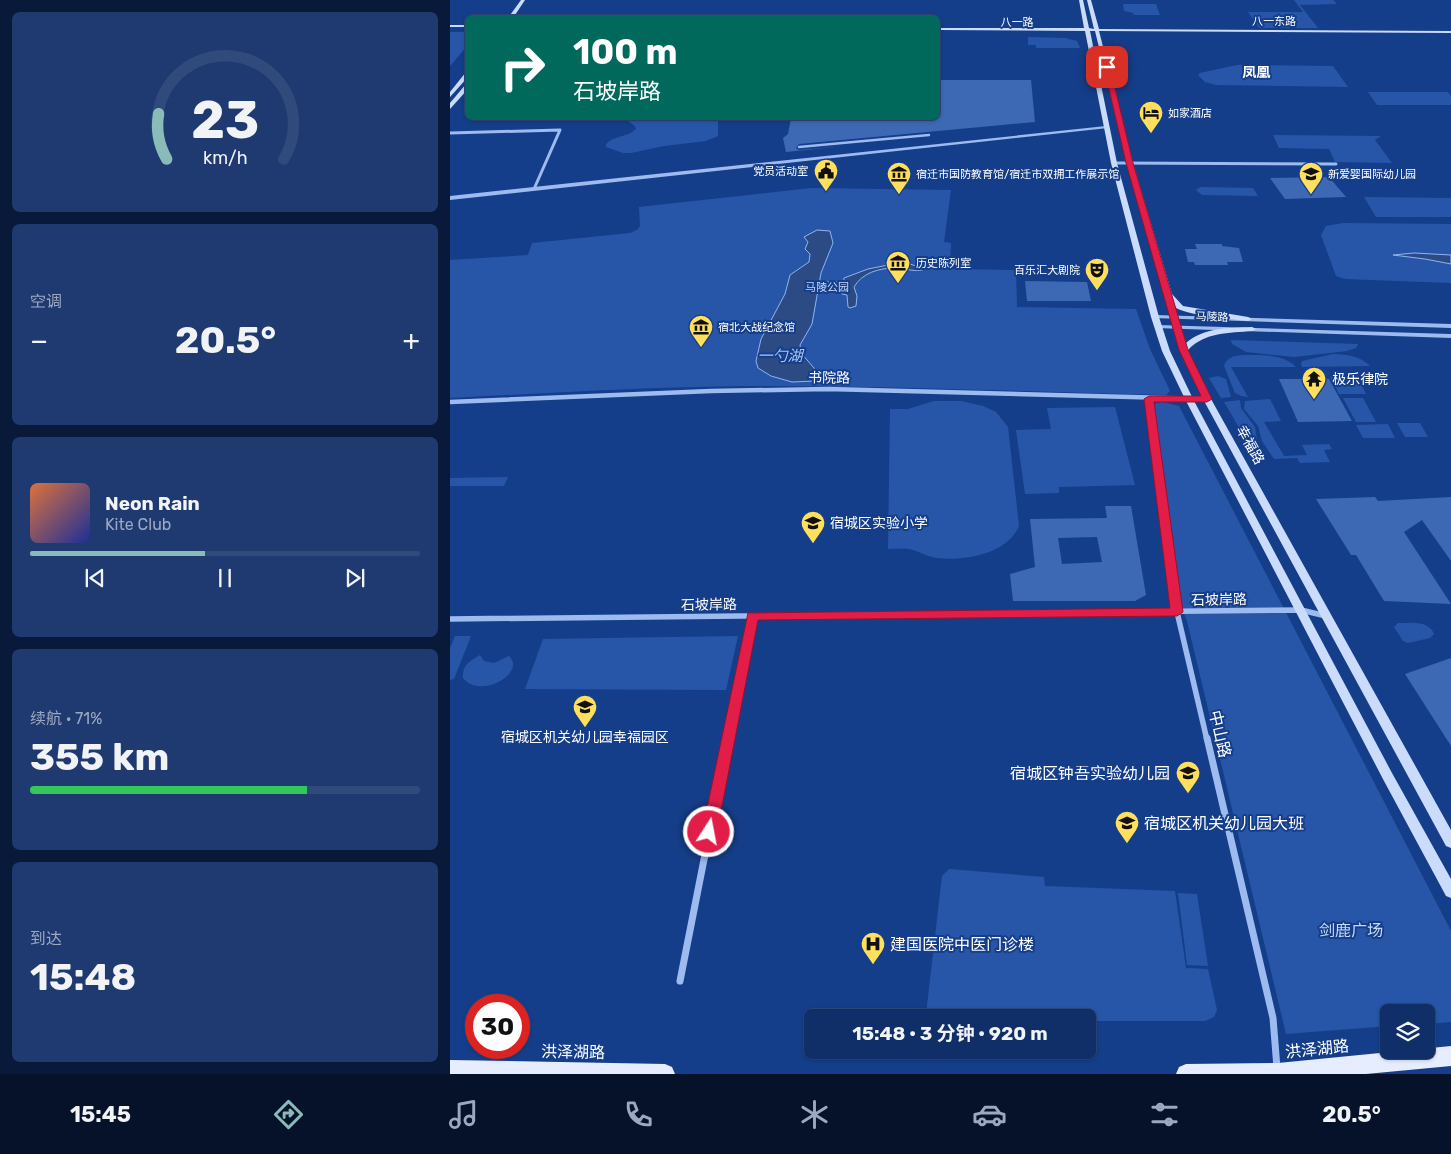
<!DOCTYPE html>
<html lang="zh">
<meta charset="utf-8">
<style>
:root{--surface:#102e68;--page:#1e3a71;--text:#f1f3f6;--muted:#9ca8c0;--line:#304a7c;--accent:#8bbbb9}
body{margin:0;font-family:Rubik,"Noto Sans SC",sans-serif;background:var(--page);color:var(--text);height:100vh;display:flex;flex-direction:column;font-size:19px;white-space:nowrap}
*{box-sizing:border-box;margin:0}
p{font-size:16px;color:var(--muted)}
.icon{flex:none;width:28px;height:28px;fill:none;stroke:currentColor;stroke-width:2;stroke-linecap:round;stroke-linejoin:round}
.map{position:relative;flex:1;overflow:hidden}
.panel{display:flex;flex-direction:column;gap:12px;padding:12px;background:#091939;width:450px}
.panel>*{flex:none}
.guide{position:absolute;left:15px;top:15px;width:475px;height:105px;border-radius:8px;box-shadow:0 1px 4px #0004,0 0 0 1px var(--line);background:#00695c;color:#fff;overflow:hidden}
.tools{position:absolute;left:930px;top:1004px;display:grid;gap:10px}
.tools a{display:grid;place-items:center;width:55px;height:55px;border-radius:8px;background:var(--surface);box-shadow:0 1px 4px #0004,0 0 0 1px var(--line);font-size:25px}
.speed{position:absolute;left:15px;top:994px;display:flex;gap:10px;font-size:25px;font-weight:700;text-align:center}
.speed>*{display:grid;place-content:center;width:65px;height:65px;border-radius:50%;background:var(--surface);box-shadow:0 1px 4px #0004,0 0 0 1px var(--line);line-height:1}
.speed .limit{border:8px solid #d22;background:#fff;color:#111}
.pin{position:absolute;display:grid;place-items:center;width:42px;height:42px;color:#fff;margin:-21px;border-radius:10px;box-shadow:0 2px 8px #0006}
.me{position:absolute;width:55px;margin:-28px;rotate:11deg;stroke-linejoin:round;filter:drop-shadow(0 0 4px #0008)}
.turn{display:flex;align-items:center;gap:18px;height:105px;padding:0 25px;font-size:22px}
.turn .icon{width:65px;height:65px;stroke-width:2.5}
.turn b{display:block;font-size:35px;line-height:42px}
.big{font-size:38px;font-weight:700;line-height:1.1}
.panel .tile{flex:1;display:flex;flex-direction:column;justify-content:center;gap:8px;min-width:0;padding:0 18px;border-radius:8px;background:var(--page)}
.panel .dial{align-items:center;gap:0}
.dial svg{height:130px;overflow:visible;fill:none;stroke:var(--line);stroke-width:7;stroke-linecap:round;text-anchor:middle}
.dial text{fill:var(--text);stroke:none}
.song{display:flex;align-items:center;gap:15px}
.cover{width:60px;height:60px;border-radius:8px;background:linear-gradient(135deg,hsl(20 70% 55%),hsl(230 70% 35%))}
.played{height:5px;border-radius:2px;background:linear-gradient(90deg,var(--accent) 45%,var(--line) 45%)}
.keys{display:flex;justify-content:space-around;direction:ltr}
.heat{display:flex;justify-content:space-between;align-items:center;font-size:28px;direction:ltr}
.charge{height:8px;border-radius:4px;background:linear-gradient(90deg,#34c759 71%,var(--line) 0)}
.trip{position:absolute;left:354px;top:1009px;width:292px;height:50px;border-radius:8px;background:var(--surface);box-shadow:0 1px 4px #0004,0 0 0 1px var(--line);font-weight:700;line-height:50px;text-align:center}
.tabs{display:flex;height:80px;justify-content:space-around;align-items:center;background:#06122a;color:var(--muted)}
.tabs .icon{width:35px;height:35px}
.tabs .selected{color:var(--accent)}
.tabs b{font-size:22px;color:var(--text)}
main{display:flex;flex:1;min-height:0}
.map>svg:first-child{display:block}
</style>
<main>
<section class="panel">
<div class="tile dial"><svg viewBox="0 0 100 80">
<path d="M14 69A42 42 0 1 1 86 69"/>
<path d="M14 69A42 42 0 0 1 9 41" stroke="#8bbbb9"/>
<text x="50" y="56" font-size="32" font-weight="700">23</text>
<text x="50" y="72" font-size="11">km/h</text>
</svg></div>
<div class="tile"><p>空调</p>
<div class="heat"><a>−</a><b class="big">20.5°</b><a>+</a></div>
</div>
<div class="tile">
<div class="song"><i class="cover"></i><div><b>Neon Rain</b><p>Kite Club</p></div></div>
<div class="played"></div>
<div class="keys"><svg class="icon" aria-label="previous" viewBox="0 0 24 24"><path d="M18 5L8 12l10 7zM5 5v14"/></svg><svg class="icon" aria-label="pause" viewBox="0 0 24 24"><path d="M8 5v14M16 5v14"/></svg><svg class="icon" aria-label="next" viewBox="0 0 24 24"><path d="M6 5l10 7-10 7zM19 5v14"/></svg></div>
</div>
<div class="tile"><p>续航 · 71%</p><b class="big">355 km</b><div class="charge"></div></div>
<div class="tile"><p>到达</p><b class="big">15:48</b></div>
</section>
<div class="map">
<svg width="1001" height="1074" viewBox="0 0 1001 1074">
<rect width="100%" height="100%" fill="#153e8a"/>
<path fill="#2756a9" d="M844,0H883L887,4L850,5L868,28H809L798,12H853Z
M673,4H706L710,15H684L683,13L674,11Z
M0,32H18L17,46L0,66Z
M578,37L615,38L627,41L630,48H586V45H578Z
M787,65L883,66L898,87L766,85L755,82L748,75L750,73Z
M918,92H998L1001,96V105H927Z
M178,118H261L268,121V136L256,141L214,146L181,153H173L156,147V144C164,135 177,138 186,129L185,126L178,121Z
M823,135L931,136L925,140L942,163L885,162L879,149L829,148Z
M750,187L803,188L808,196L752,195L746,190Z
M361,188L501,190L494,242L501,243L500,269L566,270L567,307L686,309L700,349L720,391L716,395C576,392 435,385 294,386C196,387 98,393 0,398V260L78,255L82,243L180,233L187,230L190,226L189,207Z
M914,197L1001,198V217H926Z
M893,223L1001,224V283L895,279L886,276L871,235L876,226Z
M781,340L908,344L906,348L897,351L844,357L796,352L782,344Z
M883,354C897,355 909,355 920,366L852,367L851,364L852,361Z
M794,355C810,355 835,354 846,367H781L798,397L791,396L785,393L774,366C777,356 785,356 794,355Z
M768,376L776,379L781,397L771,398L759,378Z
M907,376L916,394H889L880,377Z
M893,398H913L926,422H906Z
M820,399L831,421L814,422L834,456L857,455L852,445L879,444L882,449L874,450L880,462L850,463L847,458L824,459L812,441L808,426L794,409L795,401Z
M790,400L791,408L805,427L807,440L797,441L774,402Z
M484,401H511L533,406L546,412L558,427L569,526C557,554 515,561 487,558C475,556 467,550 458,549C452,548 445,549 438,549L440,409H458Z
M713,402L729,406L1001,931V1022L976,1024V1012H939V1026L836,1034L737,621L730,603L704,406L706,403Z
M665,407L685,485L609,487V493L575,494L566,430L601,429L597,408Z
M947,423H970L978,437H955Z
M938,424L945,438H913L906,425Z
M58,477L54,486H0V478Z
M948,623C961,623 979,620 984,634L980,638L958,643L953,641L944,627Z
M5,636H21L4,679L0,680V648Z
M288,636L276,690L75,689L93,639Z
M30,655L34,661L44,663L59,656C77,673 30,700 13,678C12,665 20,661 30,655Z
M499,869L594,877L595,886L725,891L736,968L758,969L767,1010L764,1017L755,1021H638V1018L478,1017L476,1014L492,876Z
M728,893L747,894L758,966L737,965Z"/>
<path fill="#2c4b84" stroke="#8fb4f2" d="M367,230L380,231L383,243L371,273L362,324L350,345L351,353L364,368L368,377L365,381L342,382L321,376L308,368L306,361L311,339L335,294L340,275L359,262L360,254L355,249L358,242L354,237Z
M964,253L1001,255V264L975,259L943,255Z
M448,263H457L475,269C466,273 455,268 445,268C429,268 412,273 404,287L407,296L406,306L400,308L398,307L397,295L392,294L394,278L418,269Z"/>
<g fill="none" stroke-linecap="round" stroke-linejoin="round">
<path stroke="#8fb4f2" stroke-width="4.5" d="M369,283L392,284"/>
</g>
<path fill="#3d68b3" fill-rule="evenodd" d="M488,80H581L585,122L349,144L346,148L349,150L394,146L336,152L333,138L338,134L341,118H488Z
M879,177L896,197L835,199L820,178Z
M745,244H772V246L789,248L793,262H777L778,265H745L744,262H738L735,249H747Z
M575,281L637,282L641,301H577Z
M829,379H879L902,421L848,422Z
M925,497L928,501L1001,497V561L972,520L954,532L1001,604L934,601L906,555H901L866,499Z
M655,506H681L696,595L685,601H563L560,574L585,567L580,519L657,518ZM647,537L652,562L612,564L608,538Z
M1001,658V746L955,674Z"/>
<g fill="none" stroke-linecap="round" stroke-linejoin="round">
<path stroke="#9dbbef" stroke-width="2.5" d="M349,147L479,135"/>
<path stroke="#9dbbef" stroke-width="3" d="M0,133L110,130L84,189
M664,163L886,164"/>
<path stroke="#9dbbef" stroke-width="4.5" d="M699,399L710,480
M0,402L261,391L378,389L757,399"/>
<path stroke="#9dbbef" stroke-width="5.5" d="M709,478L727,612L757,740
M0,619L851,610L876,616
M278,740L302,616"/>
<path stroke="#9dbbef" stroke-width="7" d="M757,738L823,1018L827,1068
M230,981L278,738"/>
<path fill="#9dbbef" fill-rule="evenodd" d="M656,126L658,127V128L0,200V196Z
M705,315L1001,324V328L703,318L702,317Z
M708,325L1001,334V338L706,328V326Z"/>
<path fill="#cbdbfb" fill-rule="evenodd" d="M71,0H75L63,18H58Z
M629,0H633L639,28L644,29L637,0H641L649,29L1001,31V33L649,31L683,163L722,294L733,306L798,317L802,319L798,321C784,319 733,315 725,307L736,343C754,327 779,328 802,327L806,329L802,331C779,333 755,332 738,350L761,399L1001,830V848L996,846L753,399L730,350L677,163L645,31H640L667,163L709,317L720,351L743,399L942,773L1001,879V898L996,896L934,781L735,399L712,351L701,317L661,163L635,31L488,30V28H634Z
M0,25H18V27H0Z
M16,72H18V77L0,97V92Z
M16,84H18V89L0,109V103Z"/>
<path fill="#e6edff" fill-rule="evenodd" d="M1001,1046V1066L916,1074H726L729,1067L736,1064L828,1063Z
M0,1060L215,1064L222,1067L225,1074H0Z"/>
</g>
<path fill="#e11d48" stroke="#92132f" d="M657,66L660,67L683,163L738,350L762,399L757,402H704L733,612L727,616L308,620L267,832L265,837L259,839L254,837L252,832L298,613L720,608L694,399L699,396H751L729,350L676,163L654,67Z"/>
<defs>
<symbol id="hotel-pin" viewBox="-11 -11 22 30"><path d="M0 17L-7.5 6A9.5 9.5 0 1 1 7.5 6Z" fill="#ffdf5c" stroke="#153e8a"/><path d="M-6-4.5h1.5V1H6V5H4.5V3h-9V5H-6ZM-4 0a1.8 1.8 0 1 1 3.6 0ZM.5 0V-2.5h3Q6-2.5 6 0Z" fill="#111"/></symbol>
<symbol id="civic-pin" viewBox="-11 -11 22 30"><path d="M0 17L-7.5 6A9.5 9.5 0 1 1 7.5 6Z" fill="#ffdf5c" stroke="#153e8a"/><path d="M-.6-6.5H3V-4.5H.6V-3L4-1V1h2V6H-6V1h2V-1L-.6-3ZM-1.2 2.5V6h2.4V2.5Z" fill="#111"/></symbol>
<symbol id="museum-pin" viewBox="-11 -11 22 30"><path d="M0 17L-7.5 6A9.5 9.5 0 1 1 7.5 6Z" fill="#ffdf5c" stroke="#153e8a"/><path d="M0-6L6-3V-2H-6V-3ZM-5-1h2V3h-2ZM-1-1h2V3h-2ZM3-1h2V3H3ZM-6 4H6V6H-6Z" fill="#111"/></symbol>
<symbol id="school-pin" viewBox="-11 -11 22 30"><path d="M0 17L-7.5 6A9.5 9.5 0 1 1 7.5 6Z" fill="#ffdf5c" stroke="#153e8a"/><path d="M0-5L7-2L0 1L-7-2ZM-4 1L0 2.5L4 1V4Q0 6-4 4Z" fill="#111"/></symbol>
<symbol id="theatre-pin" viewBox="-11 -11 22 30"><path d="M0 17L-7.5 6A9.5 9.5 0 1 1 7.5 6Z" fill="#ffdf5c" stroke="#153e8a"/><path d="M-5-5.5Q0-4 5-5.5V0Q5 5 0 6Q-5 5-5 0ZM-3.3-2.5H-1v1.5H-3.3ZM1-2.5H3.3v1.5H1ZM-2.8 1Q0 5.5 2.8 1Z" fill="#111"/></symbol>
<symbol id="temple-pin" viewBox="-11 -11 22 30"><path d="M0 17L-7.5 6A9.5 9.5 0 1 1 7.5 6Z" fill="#ffdf5c" stroke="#153e8a"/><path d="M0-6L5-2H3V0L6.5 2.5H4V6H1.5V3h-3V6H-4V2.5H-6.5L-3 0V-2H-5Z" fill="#111"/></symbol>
<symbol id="hospital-pin" viewBox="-11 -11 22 30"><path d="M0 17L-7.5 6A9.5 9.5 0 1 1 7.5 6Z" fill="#ffdf5c" stroke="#153e8a"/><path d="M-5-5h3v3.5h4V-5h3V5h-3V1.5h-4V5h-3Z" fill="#111"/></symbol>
</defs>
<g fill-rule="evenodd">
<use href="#hotel-pin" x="687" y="99" width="28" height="38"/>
<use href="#civic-pin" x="362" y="157" width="28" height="38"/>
<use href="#museum-pin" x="435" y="160" width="28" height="38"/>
<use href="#school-pin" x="847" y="160" width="28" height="38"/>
<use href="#museum-pin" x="434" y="249" width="28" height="38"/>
<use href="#theatre-pin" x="633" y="256" width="28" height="38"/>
<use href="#museum-pin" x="237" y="313" width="28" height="38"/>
<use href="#temple-pin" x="850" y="365" width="28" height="38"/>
<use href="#school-pin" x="349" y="509" width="28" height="38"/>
<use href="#school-pin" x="121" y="693" width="28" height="38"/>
<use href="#school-pin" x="724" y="759" width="28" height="38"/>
<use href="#school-pin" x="663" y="809" width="28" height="38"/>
<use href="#hospital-pin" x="409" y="930" width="28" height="38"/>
</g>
<g text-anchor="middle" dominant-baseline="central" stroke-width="4" stroke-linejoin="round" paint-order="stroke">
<g font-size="11" fill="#fff" stroke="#153e8a">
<text x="824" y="21">八一东路</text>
<text x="567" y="22">八一路</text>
<text transform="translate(762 317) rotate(2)">马陵路</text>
</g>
<g font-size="11" fill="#fff" stroke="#153e8a" text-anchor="start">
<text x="718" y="113">如家酒店</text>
<text x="358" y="171" text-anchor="end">党员活动室</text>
<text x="466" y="174">宿迁市国防教育馆/宿迁市双拥工作展示馆</text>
<text x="878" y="174">新爱婴国际幼儿园</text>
<text x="466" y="263">历史陈列室</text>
<text x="630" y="270" text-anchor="end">百乐汇大剧院</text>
<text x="268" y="327">宿北大战纪念馆</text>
</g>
<g font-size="11" fill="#c4d8fb" stroke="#153e8a">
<text x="377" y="287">马陵公园</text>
</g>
<g font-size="14" font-weight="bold" fill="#fff" stroke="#153e8a">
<text x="806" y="72">凤凰</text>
</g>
<g font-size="14" fill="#fff" stroke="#153e8a">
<text transform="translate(379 378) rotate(1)">书院路</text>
<text transform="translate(800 445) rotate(61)">幸福路</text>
<text transform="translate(769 600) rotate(-1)">石坡岸路</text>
<text transform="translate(259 605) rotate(-1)">石坡岸路</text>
</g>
<g font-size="14" fill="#fff" stroke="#153e8a" text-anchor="start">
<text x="882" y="379">极乐律院</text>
<text x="380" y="523">宿城区实验小学</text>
<text x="135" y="737" text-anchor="middle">宿城区机关幼儿园幸福园区</text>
</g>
<g font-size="15" font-style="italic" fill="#a9c5f7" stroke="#153e8a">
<text x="330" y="356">一勺湖</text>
</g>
<g font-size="16" fill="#fff" stroke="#153e8a">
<text transform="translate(770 734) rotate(77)">中山路</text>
<text transform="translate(867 1049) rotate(-6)">洪泽湖路</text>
<text transform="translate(123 1052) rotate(1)">洪泽湖路</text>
</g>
<g font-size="16" fill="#fff" stroke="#153e8a" text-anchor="start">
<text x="720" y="773" text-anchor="end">宿城区钟吾实验幼儿园</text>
<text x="694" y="823">宿城区机关幼儿园大班</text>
<text x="440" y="944">建国医院中医门诊楼</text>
</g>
<g font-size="16" fill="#c4d8fb" stroke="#153e8a">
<text x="901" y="930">剑鹿广场</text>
</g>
</g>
</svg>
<div class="tools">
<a><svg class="icon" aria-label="layers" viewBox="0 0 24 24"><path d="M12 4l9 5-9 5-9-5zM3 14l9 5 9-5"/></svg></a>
</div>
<div class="speed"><div class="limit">30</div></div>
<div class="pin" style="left:657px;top:67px;background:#d93025"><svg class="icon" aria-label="arrive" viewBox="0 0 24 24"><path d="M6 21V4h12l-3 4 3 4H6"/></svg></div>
<svg class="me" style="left:259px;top:832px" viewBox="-20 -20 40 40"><circle r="17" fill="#e11d48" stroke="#fff" stroke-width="3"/><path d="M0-11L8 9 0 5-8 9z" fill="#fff"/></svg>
<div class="trip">15:48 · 3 分钟 · 920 m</div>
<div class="guide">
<div class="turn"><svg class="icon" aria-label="right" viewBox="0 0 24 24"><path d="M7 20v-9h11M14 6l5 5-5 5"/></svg><div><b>100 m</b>石坡岸路</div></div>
</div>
</div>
</main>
<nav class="tabs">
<b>15:45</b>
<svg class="icon selected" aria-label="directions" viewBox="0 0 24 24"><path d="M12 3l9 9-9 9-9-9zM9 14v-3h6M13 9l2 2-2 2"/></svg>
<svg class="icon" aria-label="music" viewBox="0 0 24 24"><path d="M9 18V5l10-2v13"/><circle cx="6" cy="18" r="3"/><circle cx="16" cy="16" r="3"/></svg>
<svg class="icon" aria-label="phone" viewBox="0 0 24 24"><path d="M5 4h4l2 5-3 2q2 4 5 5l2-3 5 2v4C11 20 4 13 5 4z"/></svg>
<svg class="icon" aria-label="climate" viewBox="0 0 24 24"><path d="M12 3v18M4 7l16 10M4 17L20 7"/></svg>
<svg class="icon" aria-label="car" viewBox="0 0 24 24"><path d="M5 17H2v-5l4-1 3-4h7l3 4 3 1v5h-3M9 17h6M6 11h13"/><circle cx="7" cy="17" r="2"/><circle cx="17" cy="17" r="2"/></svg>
<svg class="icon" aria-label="filters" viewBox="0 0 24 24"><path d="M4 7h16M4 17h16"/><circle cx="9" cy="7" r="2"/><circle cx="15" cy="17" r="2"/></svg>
<b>20.5°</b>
</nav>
